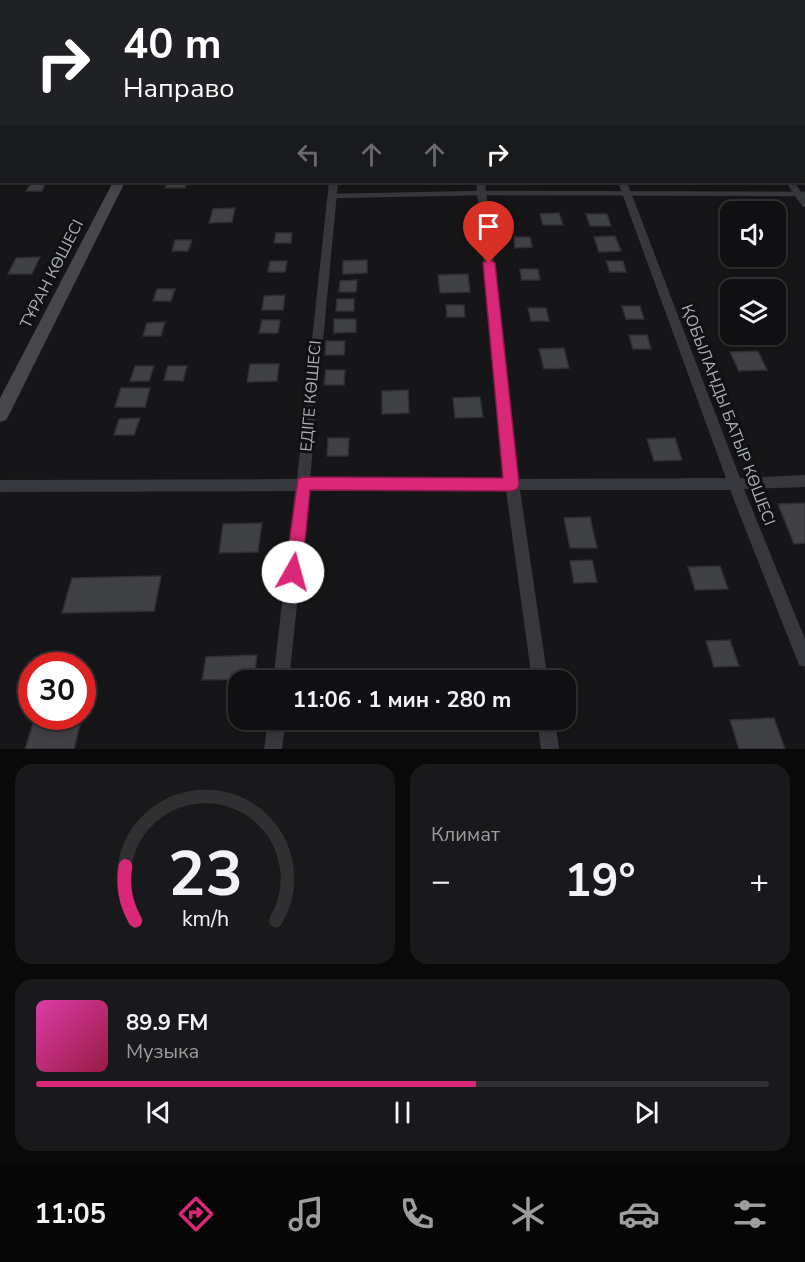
<!DOCTYPE html>
<html lang="ru">
<meta charset="utf-8">
<style>
:root{--surface:#101012;--page:#19191b;--text:#f1f3f6;--muted:#9c9d9f;--line:#303032;--accent:#db2777}
body{margin:0;font-family:"Nunito Sans",sans-serif;background:var(--page);color:var(--text);height:100vh;display:flex;flex-direction:column;font-size:22px;white-space:nowrap}
*{box-sizing:border-box;margin:0}
p{font-size:20px;color:var(--muted)}
.icon{flex:none;width:33px;height:33px;fill:none;stroke:currentColor;stroke-width:2;stroke-linecap:round;stroke-linejoin:round}
.map{position:relative;height:749px;overflow:hidden}
.sheet{display:flex;flex-direction:column;gap:15px;padding:15px;background:#09090a;flex:1}
.sheet>*{flex:none}
.banner{position:absolute;left:0px;top:0px;width:806px;height:183px;box-shadow:0 3px 9px #0003,0 0 0 2px var(--line);background:#202124;color:#fff;overflow:hidden}
.buttons{position:absolute;left:720px;top:201px;display:grid;gap:12px}
.buttons a{display:grid;place-items:center;width:66px;height:66px;border-radius:12px;background:var(--surface);box-shadow:0 3px 9px #0003,0 0 0 2px var(--line);font-size:30px}
.speed{position:absolute;left:18px;top:652px;display:flex;gap:12px;font-size:30px;font-weight:700;text-align:center}
.speed>*{display:grid;place-content:center;width:78px;height:78px;border-radius:50%;background:var(--surface);box-shadow:0 3px 9px #0003,0 0 0 2px var(--line);line-height:1}
.speed .limit{border:9px solid #d22;background:#fff;color:#111}
.pin{position:absolute;display:grid;place-items:center;width:51px;height:51px;color:#fff;margin:-62px -26px;border-radius:50% 50% 50% 0;rotate:-45deg;box-shadow:0 0 6px #0007}
.pin .icon{rotate:45deg}
.me{position:absolute;width:66px;margin:-33px;rotate:7deg;stroke-linejoin:round;filter:drop-shadow(0 0 4px #0008)}
.turn{display:flex;align-items:center;gap:21px;height:126px;padding:0 24px;font-size:27px}
.turn .icon{width:78px;height:78px;stroke-width:2.5}
.turn b{display:block;font-size:42px;line-height:51px}
.lanes{display:flex;align-items:center;height:57px;padding:0 24px;background:#0003;justify-content:center;gap:30px;direction:ltr}
.lanes .off{opacity:.35}
.big{font-size:45px;font-weight:700;line-height:1.1}
.sheet .tile{flex:1;display:flex;flex-direction:column;justify-content:center;gap:9px;min-width:0;padding:0 21px;border-radius:18px;background:var(--page)}
.sheet .dial{align-items:center;gap:0}
.dial svg{height:156px;overflow:visible;fill:none;stroke:var(--line);stroke-width:7;stroke-linecap:round;text-anchor:middle}
.dial text{fill:var(--text);stroke:none}
.song{display:flex;align-items:center;gap:18px}
.cover{width:72px;height:72px;border-radius:9px;background:linear-gradient(135deg,hsl(320 70% 55%),hsl(340 70% 35%))}
.played{height:6px;border-radius:3px;background:linear-gradient(90deg,var(--accent) 60%,var(--line) 60%)}
.keys{display:flex;justify-content:space-around;direction:ltr}
.heat{display:flex;justify-content:space-between;align-items:center;font-size:33px;direction:ltr}
.sheet .tiles{flex:1;display:grid;gap:15px;grid-template-columns:1fr 1fr}
.tile:last-child{grid-column:span 2}
.trip{position:absolute;left:228px;top:670px;width:348px;height:60px;border-radius:18px;background:var(--surface);box-shadow:0 3px 9px #0003,0 0 0 2px var(--line);font-weight:700;line-height:60px;text-align:center}
.menu{display:flex;height:96px;justify-content:space-around;align-items:center;background:#060607;color:var(--muted)}
.menu .icon{width:42px;height:42px}
.menu .on{color:var(--accent)}
.menu b{font-size:27px;color:var(--text)}
.map>svg:first-child{display:block}
</style>
<div class="map">
<svg width="805" height="749" viewBox="0 0 805 749">
<rect width="100%" height="100%" fill="#161618"/>
<path fill="#404145" stroke="#303034" stroke-width="1.5" d="M32,182H46L42,191H26Z
M167,182H187L185,188H165Z
M759,203H774L779,212H765Z
M235,208L232,222L209,223L213,209Z
M559,213L563,225H543L540,214Z
M586,214H607L611,226H590Z
M276,233H292L291,243H274Z
M615,236L621,251L599,252L594,237Z
M514,237H530L532,247L515,248Z
M175,240H192L188,251H172Z
M40,257L32,274H8L16,258Z
M367,260V273L343,274V261Z
M270,261H287L285,272H268Z
M606,261H623L626,272H610Z
M520,269H538L540,280H522Z
M468,274L470,292L440,293L438,275Z
M357,280L356,292H339L340,281Z
M157,289H175L171,301H153Z
M285,295L283,310H262L264,296Z
M337,299H354V311H336Z
M446,305H464L465,317H447Z
M622,306H640L644,319H626Z
M528,308H546L549,321H531Z
M334,319H356V332L334,333Z
M262,320H280L278,333H259Z
M165,322L161,336H143L147,323Z
M718,324H730V334H752L754,339L725,340Z
M629,335H647L651,349H633Z
M326,341H345L344,355H325Z
M564,348L569,368L544,369L539,349Z
M758,351L767,370L739,371L730,352Z
M250,364H279L277,381L247,382Z
M135,366H154L149,381H130Z
M168,366H187L183,381L164,380Z
M326,370H345L344,385H324Z
M121,388H150L145,407H115Z
M408,390L409,413L382,414V391Z
M480,397L483,417L455,418L453,398Z
M140,418L134,435H114L119,419Z
M328,438H349L348,456H327Z
M675,438L682,460L654,461L647,439Z
M805,503V543L794,544L778,504Z
M590,517L597,548H570L564,518Z
M262,523L258,552L219,553L223,524Z
M592,560L597,582L574,583L570,561Z
M720,566L728,589L695,590L688,567Z
M161,576L154,611L62,613L72,578Z
M730,640L739,666L714,667L706,641Z
M257,655L254,679L202,680L206,657Z
M35,717H82L74,749H25Z
M774,718L785,749H739L730,720Z"/>
<g fill="none" stroke-linecap="round" stroke-linejoin="round">
<path stroke="#37383d" stroke-width="4.5" d="M331,196L482,193L805,194"/>
<path fill="#37383d" fill-rule="evenodd" d="M81,0H87L80,2Z
M345,0H351V2H345Z
M443,0H449V2H443Z
M554,0H560L561,2H554Z
M660,0H667L668,2H661Z
M778,0H785L786,2H779Z
M804,24H805V29H804Z
M804,38H805V42H804Z
M0,40H2V44H0Z
M0,108H2L0,114Z
M329,182H338L310,479H505L476,182H485L518,479L726,478L618,182H627L740,478L805,475V487L744,489L805,639V667L799,665L730,490H520L548,681H532L506,490L309,491L289,681H273L295,491L0,492V480L297,479Z
M786,182H794L805,197V207L802,206Z
M268,720H286L282,749H264Z
M537,720H555L559,749H541Z"/>
<path fill="#45474d" fill-rule="evenodd" d="M202,0H210V2H202Z
M113,182H125L9,415L6,420L0,422V398Z"/>
</g>
<path fill="#db2777" stroke="#8e194d" stroke-width="1.5" d="M489,259L495,263L519,484L517,489L512,491L310,490L302,572L299,577L293,579L287,577L285,572L298,479L303,477L503,478L483,263Z"/>
<g text-anchor="middle" dominant-baseline="central" stroke-width="6" stroke-linejoin="round" paint-order="stroke">
<g font-size="16" fill="#a8adb8" stroke="#111113">
<text transform="translate(52 274) rotate(-63)">ТҰРАН КӨШЕСІ</text>
<text transform="translate(311 396) rotate(-85)">ЕДІГЕ КӨШЕСІ</text>
<text transform="translate(728 415) rotate(69)">ҚОБЫЛАНДЫ БАТЫР КӨШЕСІ</text>
</g>
</g>
</svg>
<div class="buttons">
<a><svg class="icon" aria-label="sound" viewBox="0 0 24 24"><path d="M4 9h4l5-4v14l-5-4H4zM17 9q2 3 0 6"/></svg></a>
<a><svg class="icon" aria-label="layers" viewBox="0 0 24 24"><path d="M12 4l9 5-9 5-9-5zM3 14l9 5 9-5"/></svg></a>
</div>
<div class="speed"><div class="limit">30</div></div>
<div class="pin" style="left:489px;top:263px;background:#d93025"><svg class="icon" aria-label="arrive" viewBox="0 0 24 24"><path d="M6 21V4h12l-3 4 3 4H6"/></svg></div>
<svg class="me" style="left:293px;top:572px" viewBox="-20 -20 40 40"><circle r="19" fill="#fff"/><path d="M0-13L10 11 0 6-10 11z" fill="#db2777"/></svg>
<div class="trip">11:06 · 1 мин · 280 m</div>
<div class="banner">
<div class="turn"><svg class="icon" aria-label="right" viewBox="0 0 24 24"><path d="M7 20v-9h11M14 6l5 5-5 5"/></svg><div><b>40 m</b>Направо</div></div>
<div class="lanes"><svg class="icon off" aria-label="left" viewBox="0 0 24 24"><path d="M17 20v-9H6M10 6l-5 5 5 5"/></svg><svg class="icon off" aria-label="ahead" viewBox="0 0 24 24"><path d="M12 20V5M6 11l6-6 6 6"/></svg><svg class="icon off" aria-label="ahead" viewBox="0 0 24 24"><path d="M12 20V5M6 11l6-6 6 6"/></svg><svg class="icon" aria-label="right" viewBox="0 0 24 24"><path d="M7 20v-9h11M14 6l5 5-5 5"/></svg></div>
</div>
</div>
<section class="sheet">
<div class="tiles">
<div class="tile dial"><svg viewBox="0 0 100 80">
<path d="M14 69A42 42 0 1 1 86 69"/>
<path d="M14 69A42 42 0 0 1 9 41" stroke="#db2777"/>
<text x="50" y="56" font-size="32" font-weight="700">23</text>
<text x="50" y="72" font-size="11">km/h</text>
</svg></div>
<div class="tile"><p>Климат</p>
<div class="heat"><a>−</a><b class="big">19°</b><a>+</a></div>
</div>
<div class="tile">
<div class="song"><i class="cover"></i><div><b>89.9 FM</b><p>Музыка</p></div></div>
<div class="played"></div>
<div class="keys"><svg class="icon" aria-label="previous" viewBox="0 0 24 24"><path d="M18 5L8 12l10 7zM5 5v14"/></svg><svg class="icon" aria-label="pause" viewBox="0 0 24 24"><path d="M8 5v14M16 5v14"/></svg><svg class="icon" aria-label="next" viewBox="0 0 24 24"><path d="M6 5l10 7-10 7zM19 5v14"/></svg></div>
</div>
</div>
</section>
<nav class="menu">
<b>11:05</b>
<svg class="icon on" aria-label="directions" viewBox="0 0 24 24"><path d="M12 3l9 9-9 9-9-9zM9 14v-3h6M13 9l2 2-2 2"/></svg>
<svg class="icon" aria-label="music" viewBox="0 0 24 24"><path d="M9 18V5l10-2v13"/><circle cx="6" cy="18" r="3"/><circle cx="16" cy="16" r="3"/></svg>
<svg class="icon" aria-label="phone" viewBox="0 0 24 24"><path d="M5 4h4l2 5-3 2q2 4 5 5l2-3 5 2v4C11 20 4 13 5 4z"/></svg>
<svg class="icon" aria-label="climate" viewBox="0 0 24 24"><path d="M12 3v18M4 7l16 10M4 17L20 7"/></svg>
<svg class="icon" aria-label="car" viewBox="0 0 24 24"><path d="M5 17H2v-5l4-1 3-4h7l3 4 3 1v5h-3M9 17h6M6 11h13"/><circle cx="7" cy="17" r="2"/><circle cx="17" cy="17" r="2"/></svg>
<svg class="icon" aria-label="filters" viewBox="0 0 24 24"><path d="M4 7h16M4 17h16"/><circle cx="9" cy="7" r="2"/><circle cx="15" cy="17" r="2"/></svg>
</nav>
